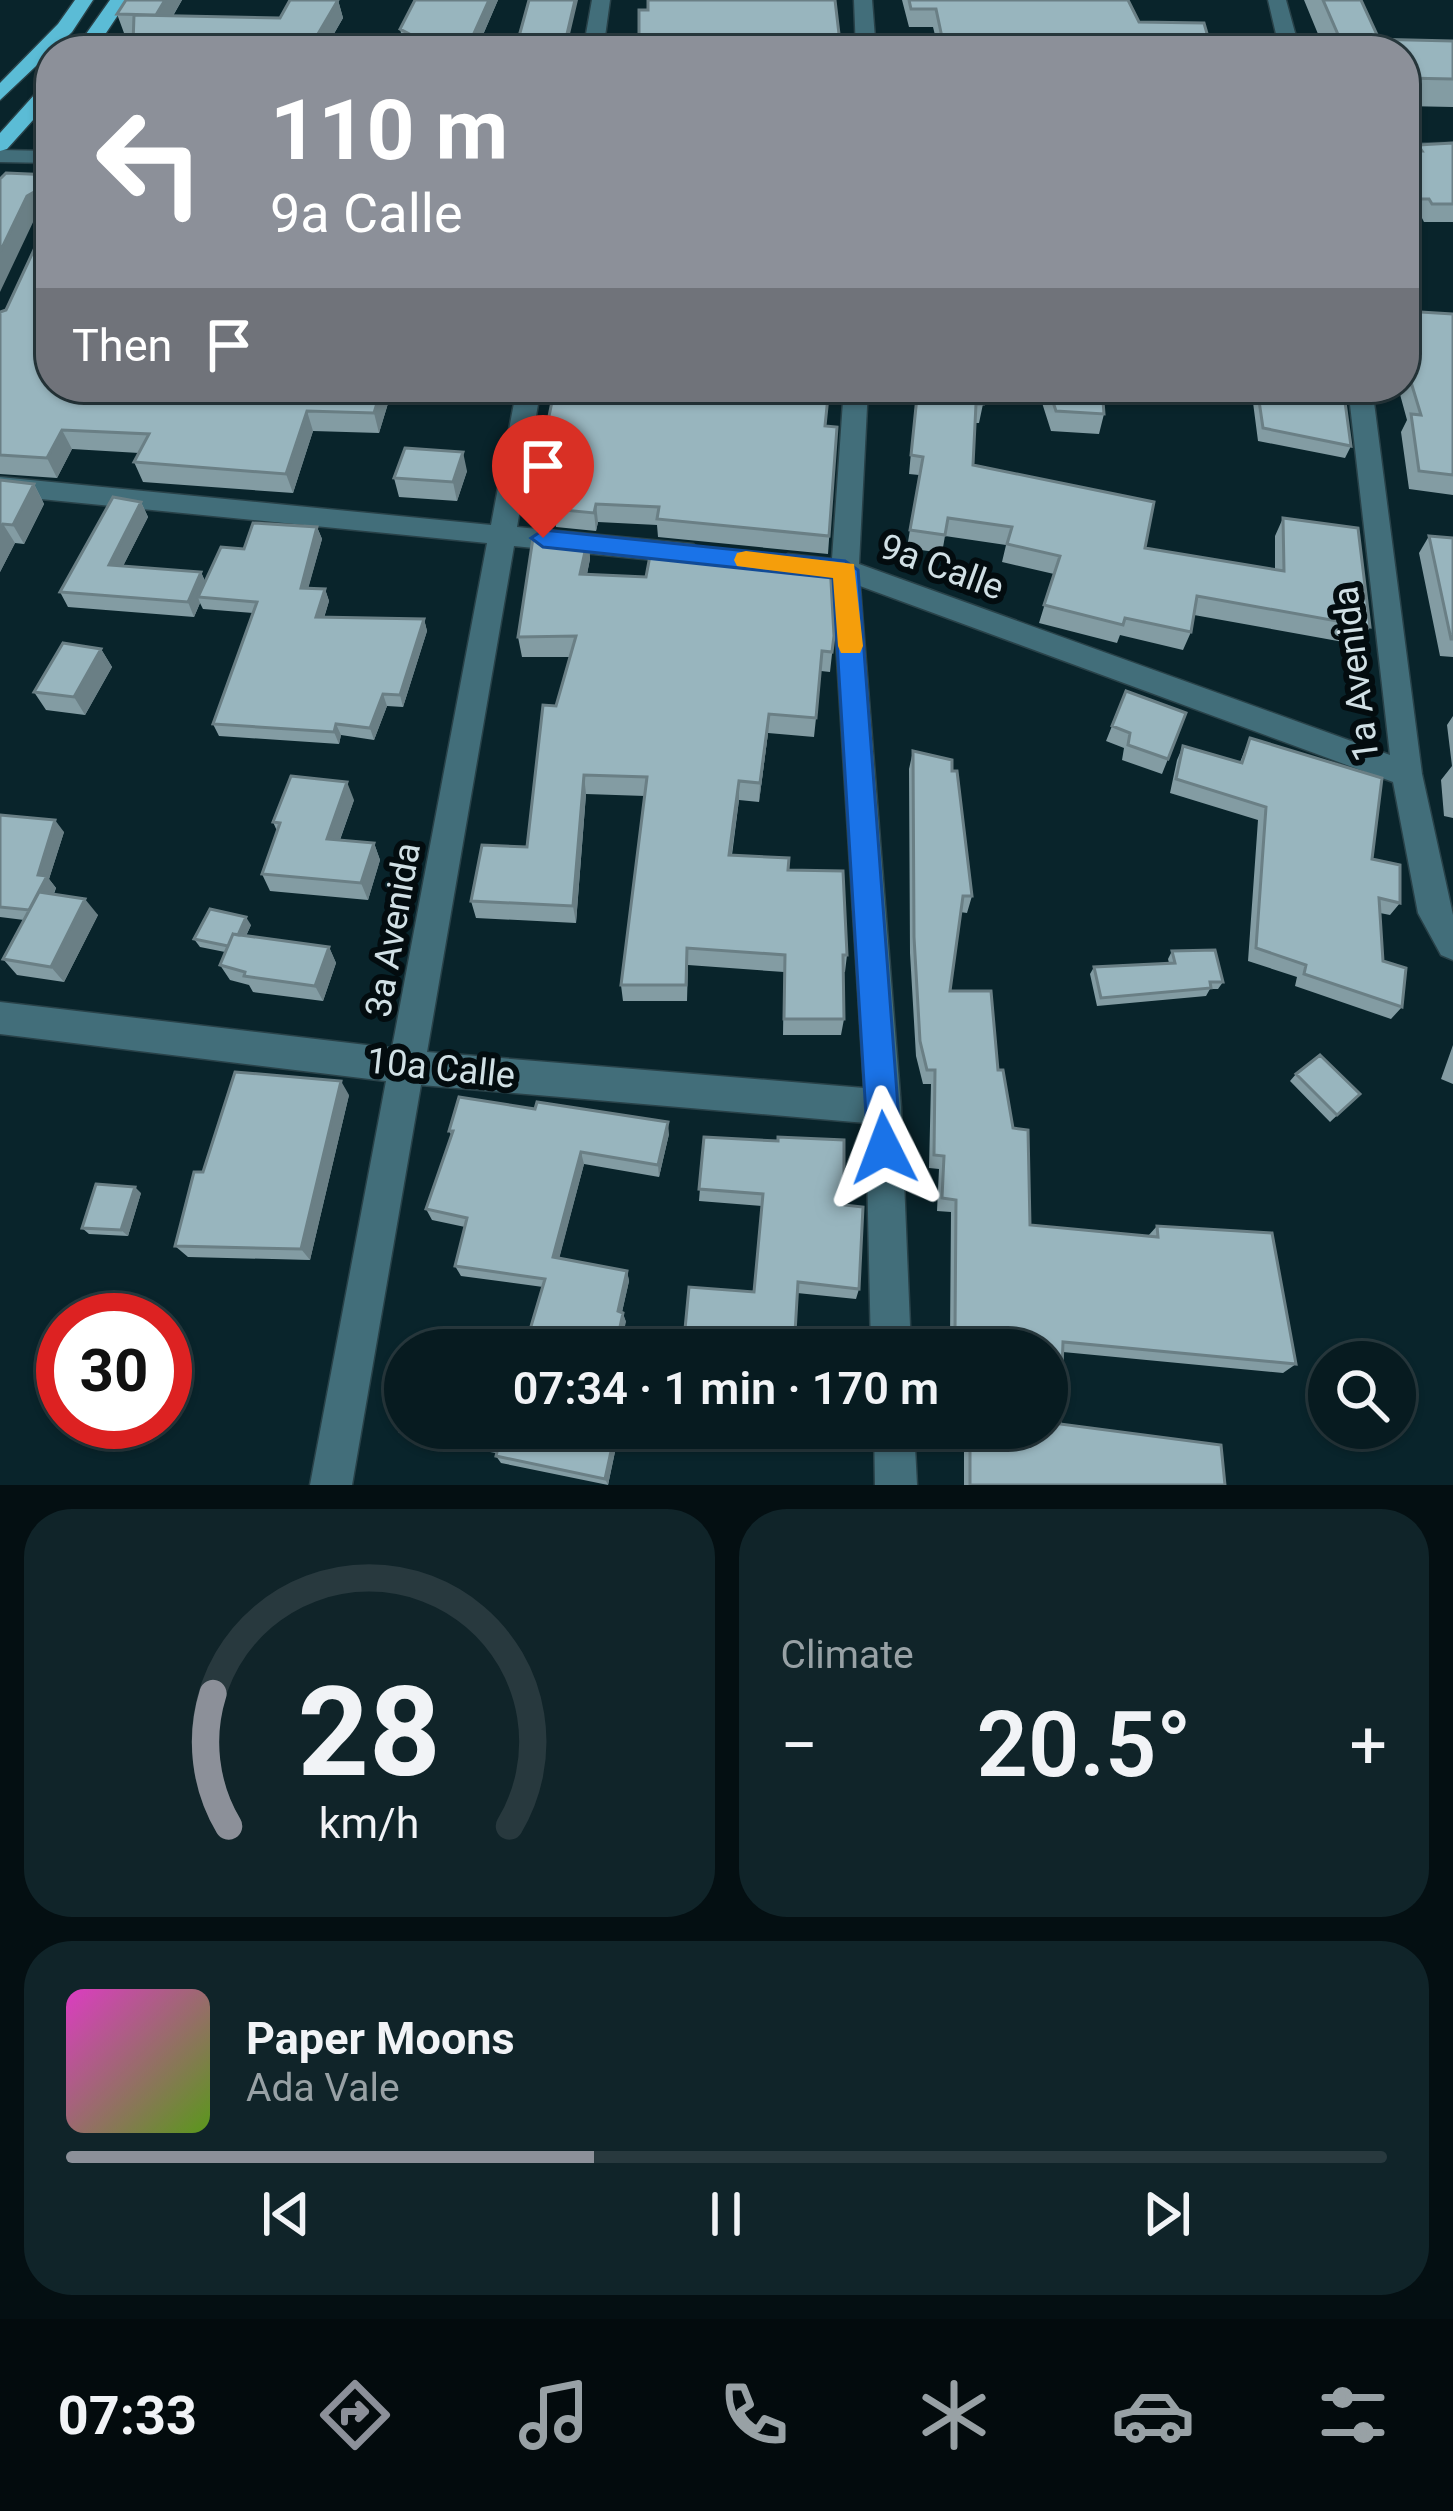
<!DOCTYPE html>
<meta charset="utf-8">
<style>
:root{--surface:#071b20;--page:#102429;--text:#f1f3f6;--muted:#98a1a5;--line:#28393e;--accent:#8c9099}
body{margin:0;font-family:Roboto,sans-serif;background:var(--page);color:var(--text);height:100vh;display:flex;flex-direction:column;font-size:45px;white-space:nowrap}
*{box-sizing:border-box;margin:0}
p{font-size:39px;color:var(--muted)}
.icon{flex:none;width:66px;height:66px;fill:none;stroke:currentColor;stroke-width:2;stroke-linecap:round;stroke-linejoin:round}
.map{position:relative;height:1485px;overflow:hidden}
.side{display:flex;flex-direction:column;gap:24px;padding:24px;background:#040f12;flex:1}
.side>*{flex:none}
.top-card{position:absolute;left:36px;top:36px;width:1383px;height:366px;border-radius:48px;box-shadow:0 3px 9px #0004,0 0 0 3px var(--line);background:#8c9099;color:#fff;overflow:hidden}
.tools{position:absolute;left:1308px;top:1341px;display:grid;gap:24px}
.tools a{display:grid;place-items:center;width:108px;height:108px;border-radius:50%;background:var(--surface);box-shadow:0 3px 9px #0004,0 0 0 3px var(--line);font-size:60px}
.speed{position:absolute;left:36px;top:1293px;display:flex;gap:24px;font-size:60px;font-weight:700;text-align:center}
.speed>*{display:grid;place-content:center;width:156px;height:156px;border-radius:50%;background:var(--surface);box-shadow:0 3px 9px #0004,0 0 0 3px var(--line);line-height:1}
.speed .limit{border:18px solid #d22;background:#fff;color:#111}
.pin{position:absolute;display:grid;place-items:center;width:102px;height:102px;color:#fff;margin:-123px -51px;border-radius:50% 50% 50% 0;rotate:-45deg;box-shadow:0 0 12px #0007}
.pin .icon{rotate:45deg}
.me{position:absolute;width:132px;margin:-66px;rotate:357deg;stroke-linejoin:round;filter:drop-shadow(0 0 9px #0008)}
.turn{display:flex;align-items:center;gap:42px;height:252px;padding:0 36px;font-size:54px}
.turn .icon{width:156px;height:156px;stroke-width:2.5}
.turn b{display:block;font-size:84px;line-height:102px}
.then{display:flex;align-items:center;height:114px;padding:0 36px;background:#0003;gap:24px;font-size:45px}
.big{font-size:90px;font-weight:600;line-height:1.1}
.side .tile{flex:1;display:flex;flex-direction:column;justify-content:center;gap:18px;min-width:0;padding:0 42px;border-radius:48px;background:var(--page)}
.side .dial{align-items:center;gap:0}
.dial svg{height:312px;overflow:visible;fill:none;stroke:var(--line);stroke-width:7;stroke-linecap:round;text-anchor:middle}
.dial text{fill:var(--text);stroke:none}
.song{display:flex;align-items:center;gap:36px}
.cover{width:144px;height:144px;border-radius:18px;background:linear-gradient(135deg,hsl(310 70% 55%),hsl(90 70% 35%))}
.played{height:12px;border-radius:6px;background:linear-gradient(90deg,var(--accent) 40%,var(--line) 40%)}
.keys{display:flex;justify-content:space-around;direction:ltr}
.heat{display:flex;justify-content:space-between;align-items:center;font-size:66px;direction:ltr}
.side .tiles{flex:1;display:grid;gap:24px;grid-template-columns:1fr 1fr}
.tile:last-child{grid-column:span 2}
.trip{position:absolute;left:384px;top:1329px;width:684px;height:120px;border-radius:60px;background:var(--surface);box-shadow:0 3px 9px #0004,0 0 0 3px var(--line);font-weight:600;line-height:120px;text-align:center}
.tabs{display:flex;height:192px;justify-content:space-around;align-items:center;background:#030b0d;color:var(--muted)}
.tabs .icon{width:84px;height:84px}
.tabs .active{color:var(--accent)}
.tabs b{font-size:54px;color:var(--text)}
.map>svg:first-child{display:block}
</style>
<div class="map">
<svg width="1453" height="1485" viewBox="0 0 1453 1485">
<rect width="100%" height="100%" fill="#09242b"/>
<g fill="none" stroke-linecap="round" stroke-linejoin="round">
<defs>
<path id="minor" d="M592,0H610L603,51H583Z
M854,0H872L876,51H856Z
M1268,0H1286L1300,51H1280Z
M1453,143V155L1404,156V144Z
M0,150L51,151V163L0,162Z
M517,387H541L517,527L693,544L707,554L693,564L514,546L427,1052L864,1088L832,579L788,574L774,564L788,554L832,559L844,387H868L859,564L1390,755L1348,387H1372L1422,774L1453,915V960L1441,955L1418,913L1393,782L860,586L901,1107L911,1350H871L866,1123L421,1085L352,1485H310L386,1081L0,1034V1002L392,1048L487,543L0,495V477L491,525Z
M874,1428H914L917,1485H875Z"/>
<path id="major" d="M75,0H93L72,32L0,100V83L58,24Z
M110,0H128L94,51H74Z
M51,82V100L7,149L0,151V133L44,84Z"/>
</defs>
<use href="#minor" stroke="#294249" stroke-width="3"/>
<use href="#major" stroke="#294249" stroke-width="3"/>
<use href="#minor" fill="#426e7a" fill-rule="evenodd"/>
<use href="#major" fill="#5bbcd6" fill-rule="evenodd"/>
</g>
<path fill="#839ca3" d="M126,0H182L173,16L280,18L338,0L343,18L324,51H135L133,44V33H124L117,14Z
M415,0H498L476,51H414L404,45L400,29Z
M902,0H1128L1139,22L939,51L933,27H909Z
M1304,0H1361L1379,39L1453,41V107L1404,106V51H1325Z
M1453,143V222H1424L1421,216L1404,217V151H1416L1418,145Z
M51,175V387L169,389V387H393L379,433L313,431L293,493L143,482L134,462L139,453L72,449L57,478L0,474V312L6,310L46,224L45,211L36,216Z
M1404,311L1453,314V495L1409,489L1401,432L1407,420L1398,387H1404Z
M917,387L983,404L979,423H975L973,465L1145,548L1275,569V536L1283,518L1370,627L1360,645L1194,615L1191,632L1183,650L1120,635L1117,643L1039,623L1054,574L1002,562L1006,545L945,536L942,553L907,548L919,475L909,474Z
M1037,387H1102L1104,414L1099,434L1051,431Z
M1251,387H1343L1351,446L1345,458L1258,441Z
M837,427L828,554L658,537L657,525L598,522L596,531L556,527L553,509L560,477L548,476L545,458L548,444L546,431Z
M467,471L457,501L399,497L394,478Z
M0,480L34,484L44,504L24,544L15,543L0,572Z
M141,502L148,517L123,566L201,572L205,581L244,549L317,527L322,539L308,588L325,589L329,601L324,618L424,619L427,631L403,707L387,706L374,740L341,735L339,744L219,736L213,724L253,613L203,609L200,603L194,617L68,607L60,592Z
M1429,536L1453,538V657L1440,656L1419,553Z
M588,538L590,559L587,574L834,636L830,672L821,671L814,737L768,733L759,802L739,800L732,855L788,870L847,955L845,972H843L844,1019L841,1035H783L784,972L688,965L687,1001H623L621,985L645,796L586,794L576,923L476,918L471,901L527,847L556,706L570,657H522L518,637Z
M101,649L112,667L85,715L46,710L34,692Z
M1126,691L1168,759L1162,774L1122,760L1124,748L1106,741Z
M1453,716V818L1444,816L1441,780L1452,766L1447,725Z
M1250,738L1372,859L1400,903L1390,915L1380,913L1383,961L1402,1007L1391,1019L1295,986L1297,977L1248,961L1258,820L1170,793L1177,760L1183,746L1240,762Z
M913,751L952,771L972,896L967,913L960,912L950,991L998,1070L1030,1225L1148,1236L1157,1226L1296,1364L1283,1373L1063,1352L1060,1424L1225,1485H964V1444L954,1442L955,1428H1047V1350H962V1342L950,1341L951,1212L937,1211L939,1169L929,1168L931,1084H923L916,1056L910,953L909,769Z
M354,800L340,840L374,843L380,860L368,900L270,891L262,874L277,831L273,822Z
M0,815L64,832L49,879L56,888L54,894L98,915L64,982L17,975L3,959L24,920L0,917Z
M251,925L246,936L329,947L336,963L323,1001L253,992L249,985L230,980L220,965L225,952L200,947L194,939Z
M1172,951L1223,982L1218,989H1210L1206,996L1097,1006L1090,974L1094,967L1169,963L1168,959Z
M1453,1045V1084L1441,1079Z
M1296,1074L1360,1094L1330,1122L1290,1081Z
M349,1095L310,1260L188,1257L175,1246L203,1172Z
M449,1131L669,1134L659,1177L584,1164L559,1258L627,1271L629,1281L622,1312L626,1322L543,1287L461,1276L455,1266L465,1227L432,1220L426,1209L452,1136Z
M704,1137L844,1205L859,1289L856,1299L797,1293L762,1206L699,1201Z
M141,1193L128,1236L89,1234L82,1228Z
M620,1428L608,1485L501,1463L496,1456V1453L407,1438L400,1431Z"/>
<path fill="#6a7f85" d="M165,0H182L162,34L156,15Z
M338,0L343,18L324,51H308Z
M489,0H498L476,51H466Z
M575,0H578L566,51H563Z
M43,187L51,207L36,216L0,292V252L27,196Z
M382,387H393L379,433L374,413Z
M307,411L313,431L293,493L286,474Z
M62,430L72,449L57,478L47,458Z
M463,452L467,471L457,501L453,482Z
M34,484L44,504L24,544L13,525Z
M141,502L148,517L116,580L109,565Z
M596,504L598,522L596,531L594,513Z
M3,524L15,543L0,572V531Z
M317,527L322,539L305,600L301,588Z
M588,538L590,559L583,594L580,574Z
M201,572L207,587L198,597L200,603L194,617L188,602Z
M325,589L329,601L320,630L316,617Z
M424,619L427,631L403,707L400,695Z
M101,649L112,667L85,715L74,697Z
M383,694L387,706L374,740L370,728Z
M769,714L768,733L759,802L760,783Z
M336,724L341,735L339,744L334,732Z
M584,775L586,794L576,923L573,906Z
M739,781V800L729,873V855Z
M347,782L354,800L334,856L327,839Z
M55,820L64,832L49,879L56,888L40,922L38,875Z
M374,843L380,860L368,900L361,883Z
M85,899L98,915L64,982L51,967Z
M246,917L251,925L237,955L232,947Z
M329,947L336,963L323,1001L315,986Z
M341,1081L349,1095L310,1260L301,1249Z
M668,1122L669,1134L659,1177L658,1165Z
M581,1152L584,1164L557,1267L553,1257Z
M135,1187L141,1193L128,1236L121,1230Z
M627,1271L629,1281L620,1321L618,1311Z
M623,1313L626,1322L619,1350H615Z
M616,1428H620L608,1485L605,1479Z"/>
<path fill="#98b5be" stroke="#6a7f85" stroke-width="3" d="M126,0H165L156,15L117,14Z
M290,0H338L308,51H212L216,46L133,44L134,15L280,18Z
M415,0H489L466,51H442L400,29Z
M529,0H575L563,51H515Z
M648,0H835L841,51H639V10H648Z
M909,0H1128L1139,22L1204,23L1212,51H939L943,42L936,9H911Z
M1323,0H1361L1379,39H1340Z
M1368,39L1453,41V79L1404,78V51H1373Z
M1453,143V204H1432L1429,199H1404V151H1422L1418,145Z
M6,173L51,175V387L169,389V387H382L374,413L307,411L286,474L134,462L149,434L62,430L47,458L0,455V312L6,310L46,224L43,187L27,196L0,252V179Z
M1404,311L1453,314V475L1419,471L1411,414L1421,415L1404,359Z
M555,387H829L825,426L837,427L829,536L657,519L659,507L596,504L594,513L553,509L563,458H545L550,432L546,431Z
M918,387H979L983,404H976L973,465L1154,502L1145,548L1284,571L1283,518L1358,528L1370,627L1197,596L1191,632L1125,618L1123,625L1044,605L1060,556L1007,544L1012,527L948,518L945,535L910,530L923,457L911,455Z
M1048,387H1102L1104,414L1056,411Z
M1257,387H1343L1351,446L1263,428Z
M405,448L463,452L453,482L394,478Z
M0,480L34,484L13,525L3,524L0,531Z
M113,497L141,502L109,565L201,572L188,602L60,592Z
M253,523L317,527L301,588L325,589L316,617L424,619L400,695L383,694L370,728L336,724L334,732L213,724L257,602L198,597L221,547L244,549Z
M1429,536L1453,538V639H1451Z
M533,538H588L580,574L646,577L652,545L830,563L834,636L832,652L822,651L816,718L769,714L760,783L739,781L729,855L789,858L788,870L843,871L847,955H843L844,1019H784L785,955L687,948L686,985H621L647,777L584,775L573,906L471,901L482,845L527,847L543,705L556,706L576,636L518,637Z
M63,643L101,649L74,697L34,692Z
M1126,691L1186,713L1168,759L1128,745L1130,733L1112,726Z
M1250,738L1382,778L1372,859L1400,865V903L1379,898L1383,961L1406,968L1402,1007L1304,974L1306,965L1256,948L1266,807L1176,779L1183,746L1242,763Z
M913,751L952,760V771H957L972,896H963L950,991H991L998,1070H1003L1013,1128L1028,1130L1030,1225L1158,1237L1157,1226L1272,1233L1296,1364L1063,1342L1060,1424L1221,1445L1225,1485H970V1436L959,1434L960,1428H1047V1350H966L968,1332L955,1331L956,1200L942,1198L944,1156L934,1155L935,1070H927L920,1041L914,937Z
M291,776L347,782L327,839L374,843L361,883L262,874L280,823L273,822Z
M0,815L55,820L38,875L47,876L29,910L0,907Z
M39,892L85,899L51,967L3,959Z
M210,909L246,917L238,935L233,934L228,946L194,939Z
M233,934L329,947L315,986L244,976L245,972L220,965Z
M1215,950L1223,982H1210L1211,988L1101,998L1094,967L1175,963L1172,951Z
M1320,1055L1360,1094L1337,1115L1296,1074Z
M235,1072L341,1081L301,1249L175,1246L194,1172H203Z
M459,1097L535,1109L537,1102L668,1122L658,1165L581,1152L553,1257L627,1271L618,1311L623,1313L615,1350H524L545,1279L455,1266L467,1218L426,1209L453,1131H449Z
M704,1137L778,1141V1137L844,1140V1205L863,1207L859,1289L798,1282L794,1350H683L689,1287L754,1292L763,1194L699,1189Z
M96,1184L135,1187L121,1230L82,1228Z
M405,1411V1428H616L605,1479L496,1456L498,1448L400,1431Z"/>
<path fill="#1a73e8" stroke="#114b97" stroke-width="3" d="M543,530L845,561L858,570L901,1148L896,1159L884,1164L872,1159L868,1148L833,578L543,547L531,538Z"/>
<path fill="#f59e0b" d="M746,551L854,564L863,646L860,653H841L838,646L833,578L737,566L734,560L737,553Z"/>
<g text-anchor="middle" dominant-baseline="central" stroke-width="12" stroke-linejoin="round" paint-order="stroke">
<g font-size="36" fill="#d1e0e5" stroke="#030c0f">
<text transform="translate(942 567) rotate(20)">9a Calle</text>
<text transform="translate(1356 674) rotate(-97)">1a Avenida</text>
<text transform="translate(393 930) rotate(-80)">3a Avenida</text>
<text transform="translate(441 1068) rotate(6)">10a Calle</text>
</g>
</g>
</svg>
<div class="tools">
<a><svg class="icon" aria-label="search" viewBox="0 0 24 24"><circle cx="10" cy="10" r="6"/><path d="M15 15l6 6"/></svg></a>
</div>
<div class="speed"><div class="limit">30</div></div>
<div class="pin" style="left:543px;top:538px;background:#d93025"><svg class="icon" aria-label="arrive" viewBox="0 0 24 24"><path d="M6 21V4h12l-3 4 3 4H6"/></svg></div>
<svg class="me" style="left:884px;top:1148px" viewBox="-20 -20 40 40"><path d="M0-17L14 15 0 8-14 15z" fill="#1a73e8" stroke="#fff" stroke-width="4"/></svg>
<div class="trip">07:34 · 1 min · 170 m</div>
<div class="top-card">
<div class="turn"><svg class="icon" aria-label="left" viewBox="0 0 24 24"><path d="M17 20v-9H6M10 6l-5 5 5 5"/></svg><div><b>110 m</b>9a Calle</div></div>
<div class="then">Then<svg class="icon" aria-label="arrive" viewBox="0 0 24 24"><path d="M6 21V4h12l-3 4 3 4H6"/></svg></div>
</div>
</div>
<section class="side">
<div class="tiles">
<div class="tile dial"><svg viewBox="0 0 100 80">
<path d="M14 69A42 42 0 1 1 86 69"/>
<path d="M14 69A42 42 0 0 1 10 35" stroke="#8c9099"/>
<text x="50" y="56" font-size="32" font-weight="700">28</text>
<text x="50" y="72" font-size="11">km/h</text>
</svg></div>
<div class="tile"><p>Climate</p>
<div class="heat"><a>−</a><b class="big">20.5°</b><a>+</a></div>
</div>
<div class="tile">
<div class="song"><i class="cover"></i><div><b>Paper Moons</b><p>Ada Vale</p></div></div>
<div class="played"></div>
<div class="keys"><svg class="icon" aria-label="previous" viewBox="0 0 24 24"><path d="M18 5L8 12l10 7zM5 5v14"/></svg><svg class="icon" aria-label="pause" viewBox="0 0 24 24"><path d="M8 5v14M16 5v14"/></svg><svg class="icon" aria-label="next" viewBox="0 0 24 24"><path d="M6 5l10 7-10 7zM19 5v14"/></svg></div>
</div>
</div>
</section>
<nav class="tabs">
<b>07:33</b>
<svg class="icon active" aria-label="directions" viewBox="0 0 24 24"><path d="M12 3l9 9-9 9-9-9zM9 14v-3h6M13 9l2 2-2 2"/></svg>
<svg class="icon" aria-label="music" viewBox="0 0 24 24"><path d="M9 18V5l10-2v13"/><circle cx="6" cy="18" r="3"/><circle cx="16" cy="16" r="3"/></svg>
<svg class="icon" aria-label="phone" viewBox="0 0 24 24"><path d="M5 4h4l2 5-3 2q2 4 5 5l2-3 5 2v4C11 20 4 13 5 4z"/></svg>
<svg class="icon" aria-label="climate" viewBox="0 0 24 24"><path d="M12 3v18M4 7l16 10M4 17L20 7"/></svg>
<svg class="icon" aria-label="car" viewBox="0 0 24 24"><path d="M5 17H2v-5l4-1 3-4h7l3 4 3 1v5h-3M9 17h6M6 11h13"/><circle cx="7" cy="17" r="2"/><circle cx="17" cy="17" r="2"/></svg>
<svg class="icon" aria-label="filters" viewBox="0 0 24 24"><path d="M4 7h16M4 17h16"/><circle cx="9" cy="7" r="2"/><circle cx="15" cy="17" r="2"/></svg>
</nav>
